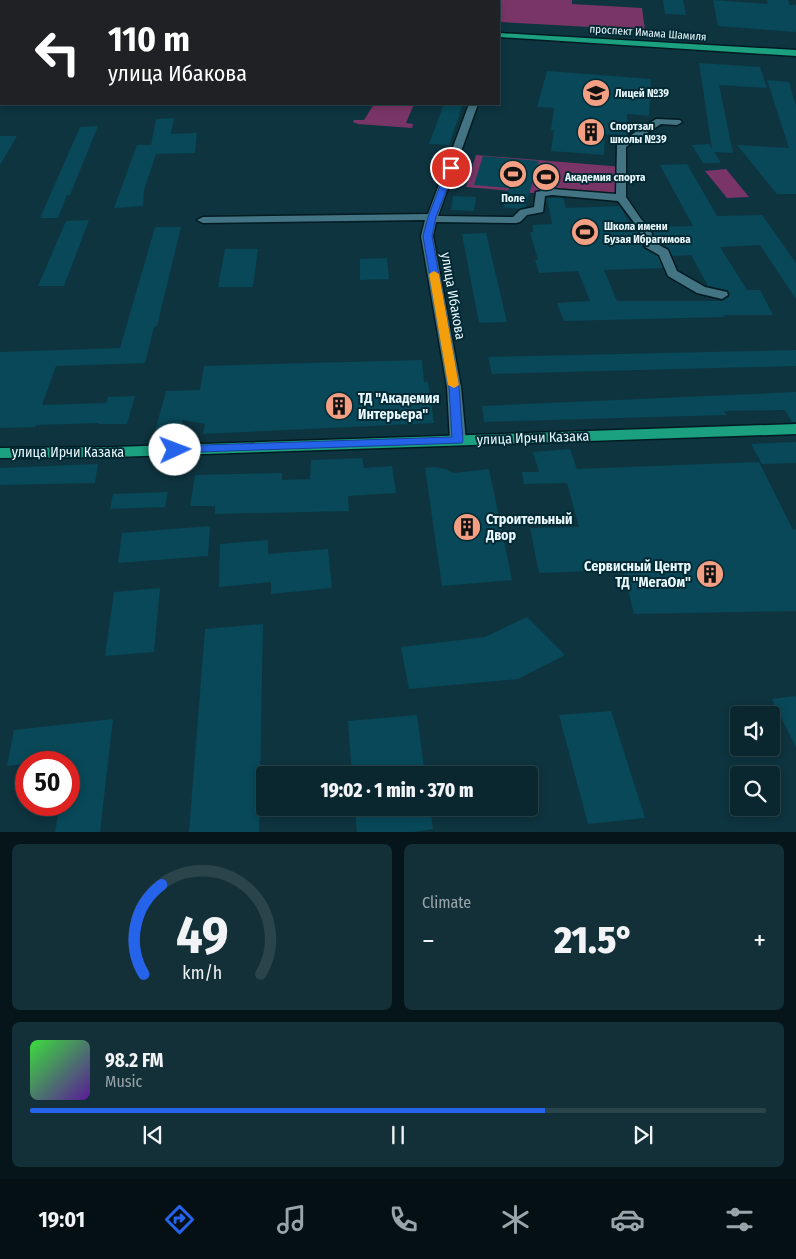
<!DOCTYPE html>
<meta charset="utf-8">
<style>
:root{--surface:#0a272f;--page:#132f37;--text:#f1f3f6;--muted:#99a5aa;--line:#2a444b;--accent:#2563eb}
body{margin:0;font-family:"Fira Sans Condensed",sans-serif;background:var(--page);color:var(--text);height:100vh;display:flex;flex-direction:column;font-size:19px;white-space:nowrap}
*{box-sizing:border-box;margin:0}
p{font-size:16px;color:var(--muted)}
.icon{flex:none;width:28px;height:28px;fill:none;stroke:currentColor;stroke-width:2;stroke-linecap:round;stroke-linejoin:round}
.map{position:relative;height:832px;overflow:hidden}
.panel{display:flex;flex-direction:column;gap:12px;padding:12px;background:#06151a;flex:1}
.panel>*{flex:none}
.guide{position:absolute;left:0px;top:0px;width:500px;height:105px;box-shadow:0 2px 8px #0003,0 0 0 1px var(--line);background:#202124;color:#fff;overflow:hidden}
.fabs{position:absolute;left:730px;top:706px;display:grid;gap:10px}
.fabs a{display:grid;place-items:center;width:50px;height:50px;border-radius:5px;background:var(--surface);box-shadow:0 2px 8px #0003,0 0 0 1px var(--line);font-size:25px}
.speed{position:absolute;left:15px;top:751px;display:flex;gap:10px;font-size:25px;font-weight:700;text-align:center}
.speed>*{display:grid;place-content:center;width:65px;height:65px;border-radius:50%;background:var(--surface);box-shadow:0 2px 8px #0003,0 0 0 1px var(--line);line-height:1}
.speed .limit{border:8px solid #d22;background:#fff;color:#111}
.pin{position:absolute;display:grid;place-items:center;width:42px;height:42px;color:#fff;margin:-21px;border:2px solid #fff;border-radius:50%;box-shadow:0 1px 5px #0007}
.me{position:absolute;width:55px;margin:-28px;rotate:88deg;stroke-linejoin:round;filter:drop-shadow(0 0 4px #0008)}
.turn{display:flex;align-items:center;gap:18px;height:105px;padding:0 25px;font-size:22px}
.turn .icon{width:65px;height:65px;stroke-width:2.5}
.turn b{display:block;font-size:35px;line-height:42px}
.big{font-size:38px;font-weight:800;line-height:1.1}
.panel .card{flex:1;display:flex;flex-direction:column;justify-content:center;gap:8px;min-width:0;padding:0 18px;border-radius:8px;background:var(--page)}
.panel .dial{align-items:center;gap:0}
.dial svg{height:130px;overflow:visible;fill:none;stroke:var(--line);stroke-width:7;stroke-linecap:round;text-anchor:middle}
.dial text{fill:var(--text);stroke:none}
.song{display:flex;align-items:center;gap:15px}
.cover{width:60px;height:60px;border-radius:8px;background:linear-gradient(135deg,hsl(120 70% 55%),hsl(270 70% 35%))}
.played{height:5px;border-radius:2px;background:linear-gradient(90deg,var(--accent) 70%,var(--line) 70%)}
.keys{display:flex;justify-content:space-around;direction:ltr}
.heat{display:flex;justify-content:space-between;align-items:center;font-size:28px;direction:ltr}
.panel .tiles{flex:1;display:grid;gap:12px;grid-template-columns:1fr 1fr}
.card:last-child{grid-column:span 2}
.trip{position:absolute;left:256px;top:766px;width:282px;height:50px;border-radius:5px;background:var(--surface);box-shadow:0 2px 8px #0003,0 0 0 1px var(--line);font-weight:800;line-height:50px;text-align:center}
.tab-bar{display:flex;height:80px;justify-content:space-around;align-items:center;background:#041013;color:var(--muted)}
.tab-bar .icon{width:35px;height:35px}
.tab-bar .selected{color:var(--accent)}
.tab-bar b{font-size:22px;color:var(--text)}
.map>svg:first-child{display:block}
</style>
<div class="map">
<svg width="796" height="832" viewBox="0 0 796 832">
<rect width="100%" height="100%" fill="#0e343f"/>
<path fill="#793566" d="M446,0H572V4L642,8L645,30L499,22V1Z
M374,104H414L406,123L413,124L412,128L358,124L353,122L354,120H364Z
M476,155L623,167L626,201L466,187Z
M726,169L749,197L727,198L705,171Z"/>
<path fill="#084858" d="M663,0H683L686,15L665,14Z
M713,0L768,4L767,0H788L790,5H796V32L718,26Z
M699,63L760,67L767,88L719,85L733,153L714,152L721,163H703L692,145L709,144L712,149Z
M547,71L651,79L649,116L627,114V135L605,134L604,155L551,151L554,130H551L554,108L537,107Z
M767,80L789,82L796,106V194H777L737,145L789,148Z
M444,104H463L449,145L429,144Z
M174,118L171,134L197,133L195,153L156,154L144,190L143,206L114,208L137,145H151L156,119Z
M98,126L70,195H67L58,218H40L80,127Z
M0,136H17L0,165Z
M483,156L539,161L525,207L519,209L503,207L509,188L474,185Z
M687,164L717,216L762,215L796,263V299L760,245L720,247L747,290H760L773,315H724L725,317L564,321L557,303L590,301L578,271L539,273L535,260H538L530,232H533V225L552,224L547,198H563L566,208L620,206L632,227H635L637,230L643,248L658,256L663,268L604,270L617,301H722L729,297L727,290L708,286L691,255L672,256L669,248L656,241L652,227L693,226L660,165Z
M453,196L476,197L474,211L451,210Z
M89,220L64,286H38L66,221Z
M155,227H181L157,326L154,327L145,363L56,366L42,405L106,403L108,397L135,396L127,424H98L99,423L36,425L35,427L0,428V352L120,348Z
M486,233L507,322L479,323L462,234Z
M225,249H258L253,287H218Z
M387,258L389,279L360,280V259Z
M796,350V366L492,374L488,357Z
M422,360L424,382H428L434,423L203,434L205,424L183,420L180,434L154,435L166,391L200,390L204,366Z
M796,392V422H792L785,410L724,411L726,415L484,422L482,406Z
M796,442V463L762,464L751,444Z
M570,449L577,469L759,462L793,530L796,529V611L634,614L623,570L539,573L530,528L579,527L567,483L524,484L522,472H539L533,452Z
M362,458L364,468L392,466L396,493L348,496L349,511L215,514V506H190L195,475L282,473V480L310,479L311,460Z
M98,464L95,483L0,485V468Z
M435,467L445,469L454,473L489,469L512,580L442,586L425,468Z
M168,492L165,507L110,509L113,494Z
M210,526L208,556L118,563L122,533Z
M268,540V554L328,549L332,588L271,594V582L219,587L220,544Z
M160,588L154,652L105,656L114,592Z
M527,617L565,655L518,679L409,689L401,647L485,637Z
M263,624L259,832H189L205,629Z
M796,696V747L772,699Z
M611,711L645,818L588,824L559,715Z
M417,715L425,775H352L348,721Z
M113,719L100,832H55L60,805H69V762H66L67,759L7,766L14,730Z
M355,808H430L433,829L414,832H357Z"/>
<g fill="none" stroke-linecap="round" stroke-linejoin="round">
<defs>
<path id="minor" d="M469,104H478L438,216L513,217L520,210L534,207L536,192L552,189L616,194L617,144L656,119L680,120L682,122L677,125L661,124L626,147V197L641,219L650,228L654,242L668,250L677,271L705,287L727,292L728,295L722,299L697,293L668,276L659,255L645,247L639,229L618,201L552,195L545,196L543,212L527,215L520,222L516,223L436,222L433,236L461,387L466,441L463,445H453L450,441L447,387L421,236L425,220L203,223L197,220L203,217L428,214Z"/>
<path id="major" d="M0,4H1V8H0Z
M499,33L796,50V56L499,37Z
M796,424V434L114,457L0,458V448L114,447Z"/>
</defs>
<use href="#minor" stroke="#021b22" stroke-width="3"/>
<use href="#major" stroke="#021b22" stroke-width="3"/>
<use href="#minor" fill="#437483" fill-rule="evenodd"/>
<use href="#major" fill="#1ba17f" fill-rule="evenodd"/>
</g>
<path fill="#2563eb" stroke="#184099" d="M451,165L455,168L436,217L432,236L459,387L463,441L462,443L171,453L169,450L171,448L175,446L452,437L449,387L423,236L428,217L447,168Z"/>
<path fill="#f59e0b" d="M434,271L439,274L459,385L454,388L448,385L429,274Z"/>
<defs>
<symbol id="school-disc" viewBox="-11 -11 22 22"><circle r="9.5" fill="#f39f83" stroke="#022a34"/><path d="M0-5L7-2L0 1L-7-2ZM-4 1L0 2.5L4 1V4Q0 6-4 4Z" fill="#111"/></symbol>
<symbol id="building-disc" viewBox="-11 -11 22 22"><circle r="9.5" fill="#f39f83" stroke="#022a34"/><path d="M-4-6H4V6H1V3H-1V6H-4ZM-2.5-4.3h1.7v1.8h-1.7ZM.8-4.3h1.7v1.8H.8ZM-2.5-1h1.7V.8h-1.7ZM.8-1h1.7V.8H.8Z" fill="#111"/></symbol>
<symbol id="stadium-disc" viewBox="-11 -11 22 22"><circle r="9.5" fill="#f39f83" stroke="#022a34"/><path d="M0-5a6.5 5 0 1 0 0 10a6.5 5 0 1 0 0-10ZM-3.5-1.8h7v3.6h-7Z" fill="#111"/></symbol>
</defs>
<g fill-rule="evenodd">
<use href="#school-disc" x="580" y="77" width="32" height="32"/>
<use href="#building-disc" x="575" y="116" width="32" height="32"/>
<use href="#stadium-disc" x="497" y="158" width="32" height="32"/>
<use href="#stadium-disc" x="530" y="161" width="32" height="32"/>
<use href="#stadium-disc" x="569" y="216" width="32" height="32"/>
<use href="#building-disc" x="323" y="390" width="32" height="32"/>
<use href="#building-disc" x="451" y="511" width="32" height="32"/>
<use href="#building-disc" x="694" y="558" width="32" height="32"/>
</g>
<g text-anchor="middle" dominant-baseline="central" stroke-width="4" stroke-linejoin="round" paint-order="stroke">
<g font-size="11" fill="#e9f8fd" stroke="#022a34">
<text transform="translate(648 33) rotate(4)">проспект Имама Шамиля</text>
</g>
<g font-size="11" font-weight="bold" fill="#e9f8fd" stroke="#022a34" text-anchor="start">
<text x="615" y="93">Лицей №39</text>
<text x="610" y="126">Спортзал<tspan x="610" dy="13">школы №39</tspan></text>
<text x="565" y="177">Академия спорта</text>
<text x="513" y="198" text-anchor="middle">Поле</text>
<text x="604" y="226">Школа имени<tspan x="604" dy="13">Бузая Ибрагимова</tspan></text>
</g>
<g font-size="14" fill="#e9f8fd" stroke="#022a34">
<text transform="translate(453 296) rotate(80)">улица Ибакова</text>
<text transform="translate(533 438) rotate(-2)">улица Ирчи Казака</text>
<text x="68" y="452">улица Ирчи Казака</text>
</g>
<g font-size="14" font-weight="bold" fill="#e9f8fd" stroke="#022a34" text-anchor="start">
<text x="358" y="398">ТД "Академия<tspan x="358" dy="16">Интерьера"</tspan></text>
<text x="486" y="519">Строительный<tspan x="486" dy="16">Двор</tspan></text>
<text x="691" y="566" text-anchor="end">Сервисный Центр<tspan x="691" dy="16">ТД "МегаОм"</tspan></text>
</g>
</g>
</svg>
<div class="fabs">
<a><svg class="icon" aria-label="sound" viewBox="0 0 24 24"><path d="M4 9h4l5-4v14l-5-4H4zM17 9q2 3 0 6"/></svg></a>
<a><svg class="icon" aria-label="search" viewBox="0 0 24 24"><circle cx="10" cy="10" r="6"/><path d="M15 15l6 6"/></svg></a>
</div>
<div class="speed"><div class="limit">50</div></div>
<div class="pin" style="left:451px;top:168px;background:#d93025"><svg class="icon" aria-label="arrive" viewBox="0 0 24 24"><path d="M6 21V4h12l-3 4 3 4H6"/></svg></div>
<svg class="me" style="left:175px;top:450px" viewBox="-20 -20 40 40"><circle r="19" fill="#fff"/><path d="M0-13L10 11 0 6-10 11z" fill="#2563eb"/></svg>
<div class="trip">19:02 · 1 min · 370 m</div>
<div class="guide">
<div class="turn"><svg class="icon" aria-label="left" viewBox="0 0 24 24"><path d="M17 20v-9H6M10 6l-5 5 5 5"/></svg><div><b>110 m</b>улица Ибакова</div></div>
</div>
</div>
<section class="panel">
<div class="tiles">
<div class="card dial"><svg viewBox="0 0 100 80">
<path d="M14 69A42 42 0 1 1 86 69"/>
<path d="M14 69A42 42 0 0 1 25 14" stroke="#2563eb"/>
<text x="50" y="56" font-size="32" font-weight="700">49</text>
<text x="50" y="72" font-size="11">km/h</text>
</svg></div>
<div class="card"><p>Climate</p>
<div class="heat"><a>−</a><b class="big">21.5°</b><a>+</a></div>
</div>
<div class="card">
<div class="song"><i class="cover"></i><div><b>98.2 FM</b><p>Music</p></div></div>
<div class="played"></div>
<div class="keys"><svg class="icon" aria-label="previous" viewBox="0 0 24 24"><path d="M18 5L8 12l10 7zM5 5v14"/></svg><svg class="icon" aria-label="pause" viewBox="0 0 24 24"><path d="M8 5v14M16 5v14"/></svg><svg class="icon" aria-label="next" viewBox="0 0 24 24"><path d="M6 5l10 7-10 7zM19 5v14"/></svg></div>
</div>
</div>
</section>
<nav class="tab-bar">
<b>19:01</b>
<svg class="icon selected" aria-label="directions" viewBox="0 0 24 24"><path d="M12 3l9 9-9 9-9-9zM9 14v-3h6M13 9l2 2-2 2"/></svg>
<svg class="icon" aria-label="music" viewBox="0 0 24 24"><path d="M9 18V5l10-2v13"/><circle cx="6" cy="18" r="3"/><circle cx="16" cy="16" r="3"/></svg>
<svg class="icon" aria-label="phone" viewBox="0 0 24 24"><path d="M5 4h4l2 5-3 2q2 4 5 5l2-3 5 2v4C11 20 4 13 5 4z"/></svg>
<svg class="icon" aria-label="climate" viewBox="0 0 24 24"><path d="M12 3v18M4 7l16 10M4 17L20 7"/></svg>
<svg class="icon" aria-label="car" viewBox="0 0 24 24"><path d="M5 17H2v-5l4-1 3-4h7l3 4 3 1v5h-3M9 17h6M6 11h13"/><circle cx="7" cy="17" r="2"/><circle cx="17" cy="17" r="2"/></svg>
<svg class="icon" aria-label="filters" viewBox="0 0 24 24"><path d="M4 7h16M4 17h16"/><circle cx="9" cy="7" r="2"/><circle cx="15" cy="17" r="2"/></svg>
</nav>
